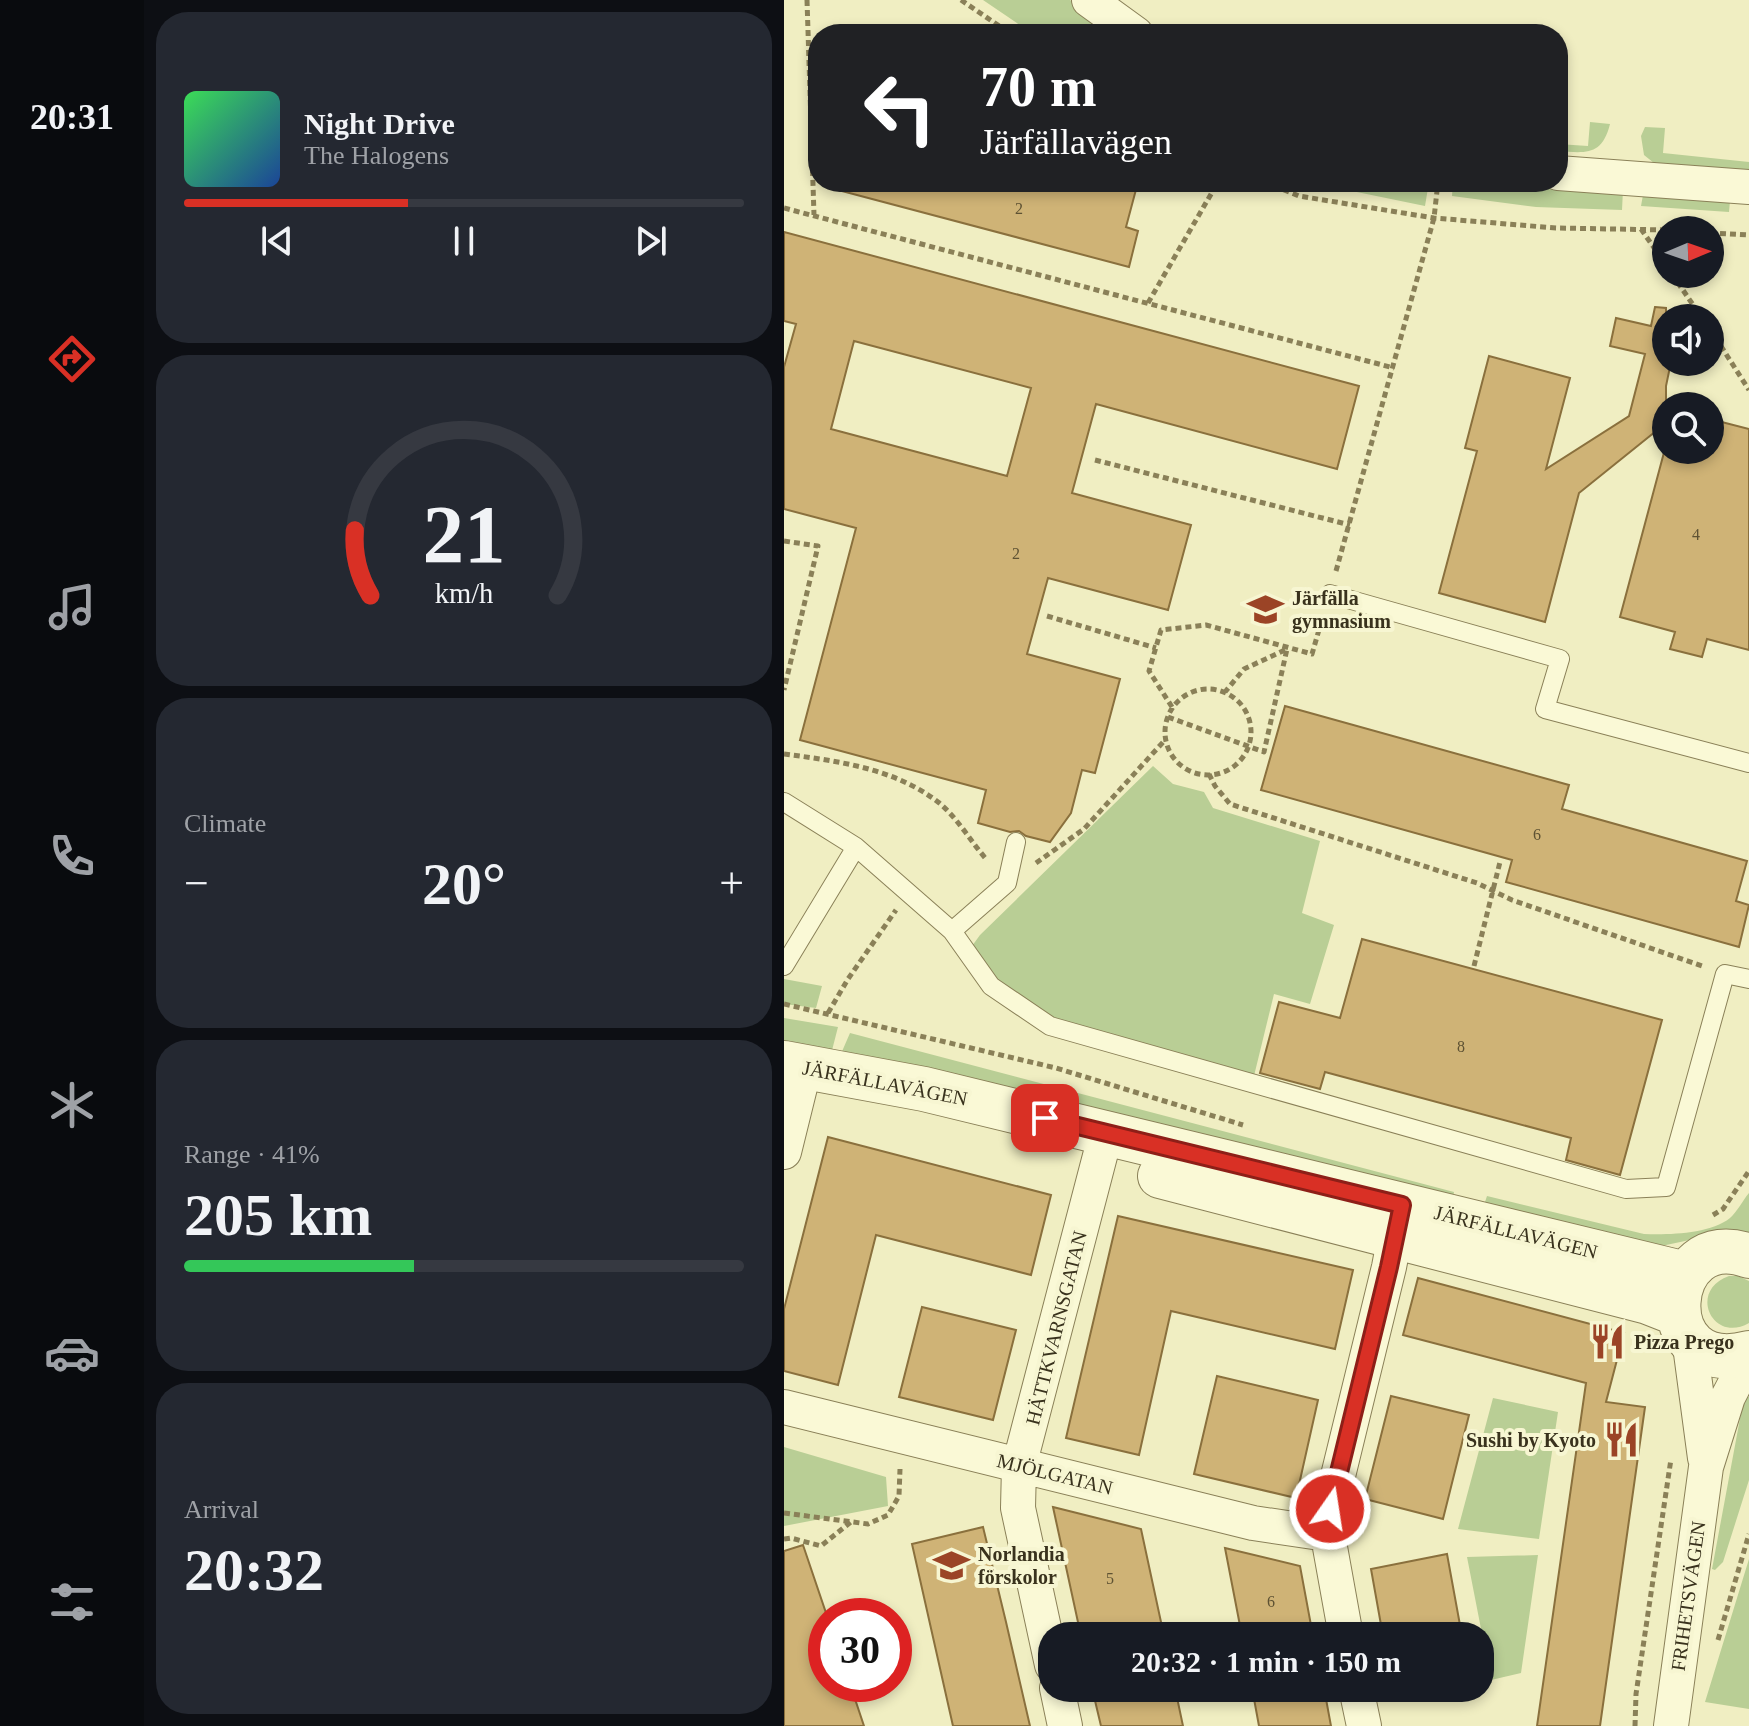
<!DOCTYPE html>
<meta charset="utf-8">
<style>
:root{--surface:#171b24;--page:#242831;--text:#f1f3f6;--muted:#9ea1a6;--line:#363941;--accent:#d93025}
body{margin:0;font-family:"Times New Roman",serif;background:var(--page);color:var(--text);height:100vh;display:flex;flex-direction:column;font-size:30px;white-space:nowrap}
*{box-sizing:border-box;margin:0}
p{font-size:26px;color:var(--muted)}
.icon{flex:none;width:44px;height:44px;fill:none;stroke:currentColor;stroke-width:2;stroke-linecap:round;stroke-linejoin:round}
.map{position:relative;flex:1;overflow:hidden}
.panel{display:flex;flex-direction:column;gap:12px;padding:12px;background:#0d0f14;width:640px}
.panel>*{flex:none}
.guide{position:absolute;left:24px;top:24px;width:760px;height:168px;border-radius:32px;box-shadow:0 4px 12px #0003;background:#202124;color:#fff;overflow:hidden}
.needle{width:52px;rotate:88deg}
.buttons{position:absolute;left:868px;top:216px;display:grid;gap:16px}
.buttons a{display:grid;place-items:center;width:72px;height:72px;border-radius:50%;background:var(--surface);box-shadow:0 4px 12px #0003;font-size:40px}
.speed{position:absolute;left:24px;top:1598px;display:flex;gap:16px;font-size:40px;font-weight:700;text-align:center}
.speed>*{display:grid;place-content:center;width:104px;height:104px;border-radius:50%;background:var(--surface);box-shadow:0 4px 12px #0003;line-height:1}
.speed .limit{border:12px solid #d22;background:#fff;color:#111}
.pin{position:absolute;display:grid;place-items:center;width:68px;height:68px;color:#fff;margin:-34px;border-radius:16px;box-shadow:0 4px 12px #0006}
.me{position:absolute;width:88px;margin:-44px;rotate:13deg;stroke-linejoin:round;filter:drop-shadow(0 0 6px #0008)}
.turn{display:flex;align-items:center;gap:28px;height:168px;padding:0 40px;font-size:36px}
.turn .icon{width:104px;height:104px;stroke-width:2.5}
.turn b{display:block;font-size:56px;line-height:68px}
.big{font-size:60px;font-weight:600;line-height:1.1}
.panel .tile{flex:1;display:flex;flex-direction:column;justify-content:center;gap:12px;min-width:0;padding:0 28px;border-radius:32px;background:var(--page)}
.panel .dial{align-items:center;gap:0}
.dial svg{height:208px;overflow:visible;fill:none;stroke:var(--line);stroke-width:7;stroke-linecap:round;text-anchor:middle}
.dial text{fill:var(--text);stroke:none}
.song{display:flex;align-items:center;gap:24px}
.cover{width:96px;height:96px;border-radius:12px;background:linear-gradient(135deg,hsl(130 70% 55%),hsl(220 70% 35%))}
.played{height:8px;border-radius:4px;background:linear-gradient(90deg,var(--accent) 40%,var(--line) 40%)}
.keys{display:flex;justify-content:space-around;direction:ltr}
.heat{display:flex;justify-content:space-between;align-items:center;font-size:44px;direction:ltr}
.charge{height:12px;border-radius:6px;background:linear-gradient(90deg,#34c759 41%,var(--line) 0)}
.trip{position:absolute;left:254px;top:1622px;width:456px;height:80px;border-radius:32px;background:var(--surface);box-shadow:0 4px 12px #0003;font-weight:600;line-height:80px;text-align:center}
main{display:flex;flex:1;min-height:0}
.dock{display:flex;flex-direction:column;width:144px;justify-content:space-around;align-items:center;background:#090b0e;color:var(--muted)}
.dock .icon{width:56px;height:56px}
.dock .selected{color:var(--accent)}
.dock b{font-size:36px;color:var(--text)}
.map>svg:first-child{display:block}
</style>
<main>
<nav class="dock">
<b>20:31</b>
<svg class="icon selected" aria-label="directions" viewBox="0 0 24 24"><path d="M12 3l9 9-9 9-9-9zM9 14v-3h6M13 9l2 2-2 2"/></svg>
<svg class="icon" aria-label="music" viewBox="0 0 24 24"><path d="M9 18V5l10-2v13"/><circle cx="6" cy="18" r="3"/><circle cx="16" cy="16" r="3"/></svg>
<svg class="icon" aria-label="phone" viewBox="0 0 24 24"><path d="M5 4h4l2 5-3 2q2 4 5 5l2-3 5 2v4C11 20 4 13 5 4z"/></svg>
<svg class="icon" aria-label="climate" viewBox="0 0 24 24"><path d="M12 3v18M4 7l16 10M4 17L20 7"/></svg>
<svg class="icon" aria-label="car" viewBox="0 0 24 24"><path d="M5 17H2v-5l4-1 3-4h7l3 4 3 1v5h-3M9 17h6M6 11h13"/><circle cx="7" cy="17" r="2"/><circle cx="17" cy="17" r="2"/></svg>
<svg class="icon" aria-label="filters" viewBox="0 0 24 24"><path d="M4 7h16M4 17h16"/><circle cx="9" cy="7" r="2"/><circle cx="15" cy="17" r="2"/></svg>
</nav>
<section class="panel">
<div class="tile">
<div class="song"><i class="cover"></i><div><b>Night Drive</b><p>The Halogens</p></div></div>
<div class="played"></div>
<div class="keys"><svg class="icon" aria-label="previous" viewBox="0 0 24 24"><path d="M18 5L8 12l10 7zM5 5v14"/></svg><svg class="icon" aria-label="pause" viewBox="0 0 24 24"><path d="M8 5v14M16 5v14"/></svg><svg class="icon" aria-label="next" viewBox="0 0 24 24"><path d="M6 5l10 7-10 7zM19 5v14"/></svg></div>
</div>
<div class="tile dial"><svg viewBox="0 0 100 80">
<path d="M14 69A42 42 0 1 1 86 69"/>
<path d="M14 69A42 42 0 0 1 8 44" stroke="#d93025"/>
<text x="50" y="56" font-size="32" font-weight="700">21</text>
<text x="50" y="72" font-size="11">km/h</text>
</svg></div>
<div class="tile"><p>Climate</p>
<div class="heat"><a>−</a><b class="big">20°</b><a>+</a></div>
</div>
<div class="tile"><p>Range · 41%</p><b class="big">205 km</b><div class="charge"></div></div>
<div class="tile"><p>Arrival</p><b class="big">20:32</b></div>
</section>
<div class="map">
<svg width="965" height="1726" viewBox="0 0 965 1726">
<rect width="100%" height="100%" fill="#f0eec2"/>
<path fill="#b9ce95" d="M199,0H286L332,34H249Z
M806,122L826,124C818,156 802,153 774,151V144L804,146Z
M861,127L881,128L879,153L965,162V176L875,167L860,155L857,136Z
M524,182H645L641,206Z
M669,182H740L839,190L838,210L752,207L668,196Z
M859,195L946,201L945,212L857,206Z
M369,766L389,784L420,792L429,808L536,841L518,913L550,925L526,1004L490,994L469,1080L267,1021L223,989L191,955L188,946L196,935Z
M0,979L38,986L32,1008L0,1004Z
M0,1018L54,1027L45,1062L0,1054Z
M66,1033L670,1192L667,1212L53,1063Z
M965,1193V1234L948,1231L868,1248L698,1211L703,1196L860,1234C884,1235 926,1234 946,1218C953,1212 959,1200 965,1193Z
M945,1276H954L965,1281V1323C929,1344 903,1291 945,1276Z
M960,1397H965V1480L939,1562L931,1570L928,1569Z
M709,1398L774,1412L755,1539L674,1529Z
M0,1447L102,1477L104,1506L0,1526Z
M754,1555L737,1673L707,1680L683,1557Z
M965,1559V1709L921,1702Z"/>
<path fill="#cfb376" stroke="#8a703d" stroke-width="2" fill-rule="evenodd" d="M55,182H354L342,227L354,231L345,267L54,190Z
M0,232L575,386L553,469L312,404L288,493L407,525L384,610L264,578L243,654L336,679L311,773L298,770L287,813L266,842L242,836L235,831L226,832L194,823L202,790L16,740L72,528L0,509V367L12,324L0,321ZM70,341L247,388L223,476L47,429Z
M871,307L882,308V362H887L882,386V423L795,493L761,622L655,593L693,451L681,448L705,356L786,378L762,469L845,416L861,354L826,346L832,318L867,326Z
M926,419L965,429V650L923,639L918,657L886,649L891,632L836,617L882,445V450H926Z
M501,706L785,785L778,809L963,861L952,901L965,905L955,947L722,882L728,860L477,790Z
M578,939L878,1020L836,1175L782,1160L787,1138L541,1072L536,1089L476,1073L495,1002L556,1018Z
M44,1137L267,1195L247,1275L92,1235L54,1385L0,1371V1309Z
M334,1216L569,1270L551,1349L387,1311L355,1455L282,1438Z
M634,1278L840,1333L822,1402L861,1407L816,1726H753L802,1383L619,1335Z
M138,1307L232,1330L209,1420L115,1397Z
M433,1376L534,1400L512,1498L410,1474Z
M607,1396L685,1415L659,1519L581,1499Z
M269,1507L357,1529L380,1636H297Z
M199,1527L222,1622L246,1726H169L128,1544Z
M19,1545L42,1613V1684H66L80,1726H0V1551Z
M441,1548L516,1566L529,1636H458Z
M663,1554L678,1636H599L587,1569Z
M308,1688H391L399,1726H317Z
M468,1688H540L547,1726H475Z"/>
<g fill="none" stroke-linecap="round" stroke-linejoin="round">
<defs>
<path id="service" d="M546,594L776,659L761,709L965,763
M0,802L72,847L168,931L207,986L266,1026L842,1189L882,1187L941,974L965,979
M168,931L223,883L232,842
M0,966L72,847"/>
<path id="minor" d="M305,0L352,34
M774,173L965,187
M0,1152L21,1067
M905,1338L921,1458
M0,1407L469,1523L543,1534
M562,1636L542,1525L605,1267L615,1215
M268,1665L234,1508L235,1466L322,1133
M273,1688L281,1726
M572,1688L580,1726
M887,1726L922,1467L944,1397L965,1357"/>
<path id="tertiary" d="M0,1063L140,1089L902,1274
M376,1176L864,1302L892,1313
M965,1256C878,1223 864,1380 965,1353"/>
</defs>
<use href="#service" stroke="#8a8058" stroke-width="20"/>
<use href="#minor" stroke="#8a8058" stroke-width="36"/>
<use href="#tertiary" stroke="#8a8058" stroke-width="46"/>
<path stroke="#8a8058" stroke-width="5" stroke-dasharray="6 4" stroke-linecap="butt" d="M23,0L30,215
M177,0L227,34
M481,182L515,196L650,218L772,228L886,230
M0,208L610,368
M857,229L882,265
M926,233L965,235
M888,274L918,318
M364,303L434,182
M926,329L965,390
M311,460L566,525
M0,541L34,546L0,690
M552,571L650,218L654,182
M263,616L372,648
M381 732a43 43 0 1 1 86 0a43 43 0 1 1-86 0Z
M388,707L365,671L377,630L422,625L528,654L539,616
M384,717L480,752L503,649L460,669L441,692
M0,754C53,761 110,768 154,802C173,817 187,842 203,860
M425,774L431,786L446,804L693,883L728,900L921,967
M252,863L300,829L381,740
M690,966L716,862
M0,1004L272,1068L459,1125
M44,1013L64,979L112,910
M929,1215L939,1209L965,1171
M0,1513L84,1524L104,1515L115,1496L116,1469
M0,1539L7,1538L37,1546L68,1521
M934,1640L965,1534
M851,1726L852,1694L887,1459"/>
<use href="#service" stroke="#faf9d6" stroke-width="18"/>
<use href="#minor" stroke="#faf9d6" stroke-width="34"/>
<use href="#tertiary" stroke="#faf9d6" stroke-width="44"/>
</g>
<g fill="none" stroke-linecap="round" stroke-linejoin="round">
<defs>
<path id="route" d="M261,1118L618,1205L605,1267L546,1509"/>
</defs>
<use href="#route" stroke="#8d1f18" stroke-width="20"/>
<use href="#route" stroke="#d93025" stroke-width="14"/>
</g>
<defs>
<symbol id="school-bare" viewBox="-9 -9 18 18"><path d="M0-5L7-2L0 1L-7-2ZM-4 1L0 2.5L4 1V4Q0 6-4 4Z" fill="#9b4426" stroke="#f7f6d2" stroke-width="2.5" paint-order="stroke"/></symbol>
<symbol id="restaurant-bare" viewBox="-9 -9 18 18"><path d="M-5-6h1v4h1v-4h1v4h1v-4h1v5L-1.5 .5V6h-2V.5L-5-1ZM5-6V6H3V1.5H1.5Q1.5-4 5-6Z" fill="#9b4426" stroke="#f7f6d2" stroke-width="2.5" paint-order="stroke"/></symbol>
</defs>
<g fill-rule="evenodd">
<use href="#school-bare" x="456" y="584" width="51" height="51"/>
<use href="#restaurant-bare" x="798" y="1316" width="51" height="51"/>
<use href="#restaurant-bare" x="812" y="1414" width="51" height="51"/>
<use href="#school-bare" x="142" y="1540" width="51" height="51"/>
</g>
<g text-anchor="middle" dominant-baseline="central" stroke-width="8" stroke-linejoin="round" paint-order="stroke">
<g font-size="16" fill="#5e5233">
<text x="235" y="208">2</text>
<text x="912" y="534">4</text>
<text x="232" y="553">2</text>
<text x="753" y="834">6</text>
<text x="677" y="1046">8</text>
<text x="326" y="1578">5</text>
<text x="487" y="1601">6</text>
</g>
<g font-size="20" font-weight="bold" fill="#39321d" stroke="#f7f6d2" text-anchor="start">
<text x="508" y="598">Järfälla<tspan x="508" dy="23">gymnasium</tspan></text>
<text x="850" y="1342">Pizza Prego</text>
<text x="812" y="1440" text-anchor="end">Sushi by Kyoto</text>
<text x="194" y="1554">Norlandia<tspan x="194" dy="23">förskolor</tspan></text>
</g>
<g font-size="20" fill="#39321d" stroke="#f7f6d2">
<text transform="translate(101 1083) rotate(11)">JÄRFÄLLAVÄGEN</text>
<text transform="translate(732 1232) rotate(14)">JÄRFÄLLAVÄGEN</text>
<text transform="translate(272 1328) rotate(-76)">HÄTTKVARNSGATAN</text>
<text transform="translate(271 1474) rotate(14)">MJÖLGATAN</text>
<text transform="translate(904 1596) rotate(-82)">FRIHETSVÄGEN</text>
</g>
</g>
</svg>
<div class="buttons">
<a><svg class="needle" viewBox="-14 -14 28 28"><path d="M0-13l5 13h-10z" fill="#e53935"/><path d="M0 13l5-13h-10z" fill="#9ea1a6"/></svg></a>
<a><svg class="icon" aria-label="sound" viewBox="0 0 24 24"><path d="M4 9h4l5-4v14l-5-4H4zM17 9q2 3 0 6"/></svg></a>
<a><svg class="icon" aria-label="search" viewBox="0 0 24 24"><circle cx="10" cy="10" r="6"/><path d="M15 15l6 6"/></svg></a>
</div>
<div class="speed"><div class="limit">30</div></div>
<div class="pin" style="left:261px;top:1118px;background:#d93025"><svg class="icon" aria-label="arrive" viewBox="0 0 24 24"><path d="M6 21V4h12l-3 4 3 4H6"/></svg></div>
<svg class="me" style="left:546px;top:1509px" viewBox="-20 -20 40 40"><circle r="17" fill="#d93025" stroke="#fff" stroke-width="3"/><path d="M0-11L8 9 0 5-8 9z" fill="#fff"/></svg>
<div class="trip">20:32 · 1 min · 150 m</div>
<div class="guide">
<div class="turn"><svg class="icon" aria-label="left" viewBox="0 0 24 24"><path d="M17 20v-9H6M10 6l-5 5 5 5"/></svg><div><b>70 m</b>Järfällavägen</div></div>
</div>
</div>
</main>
